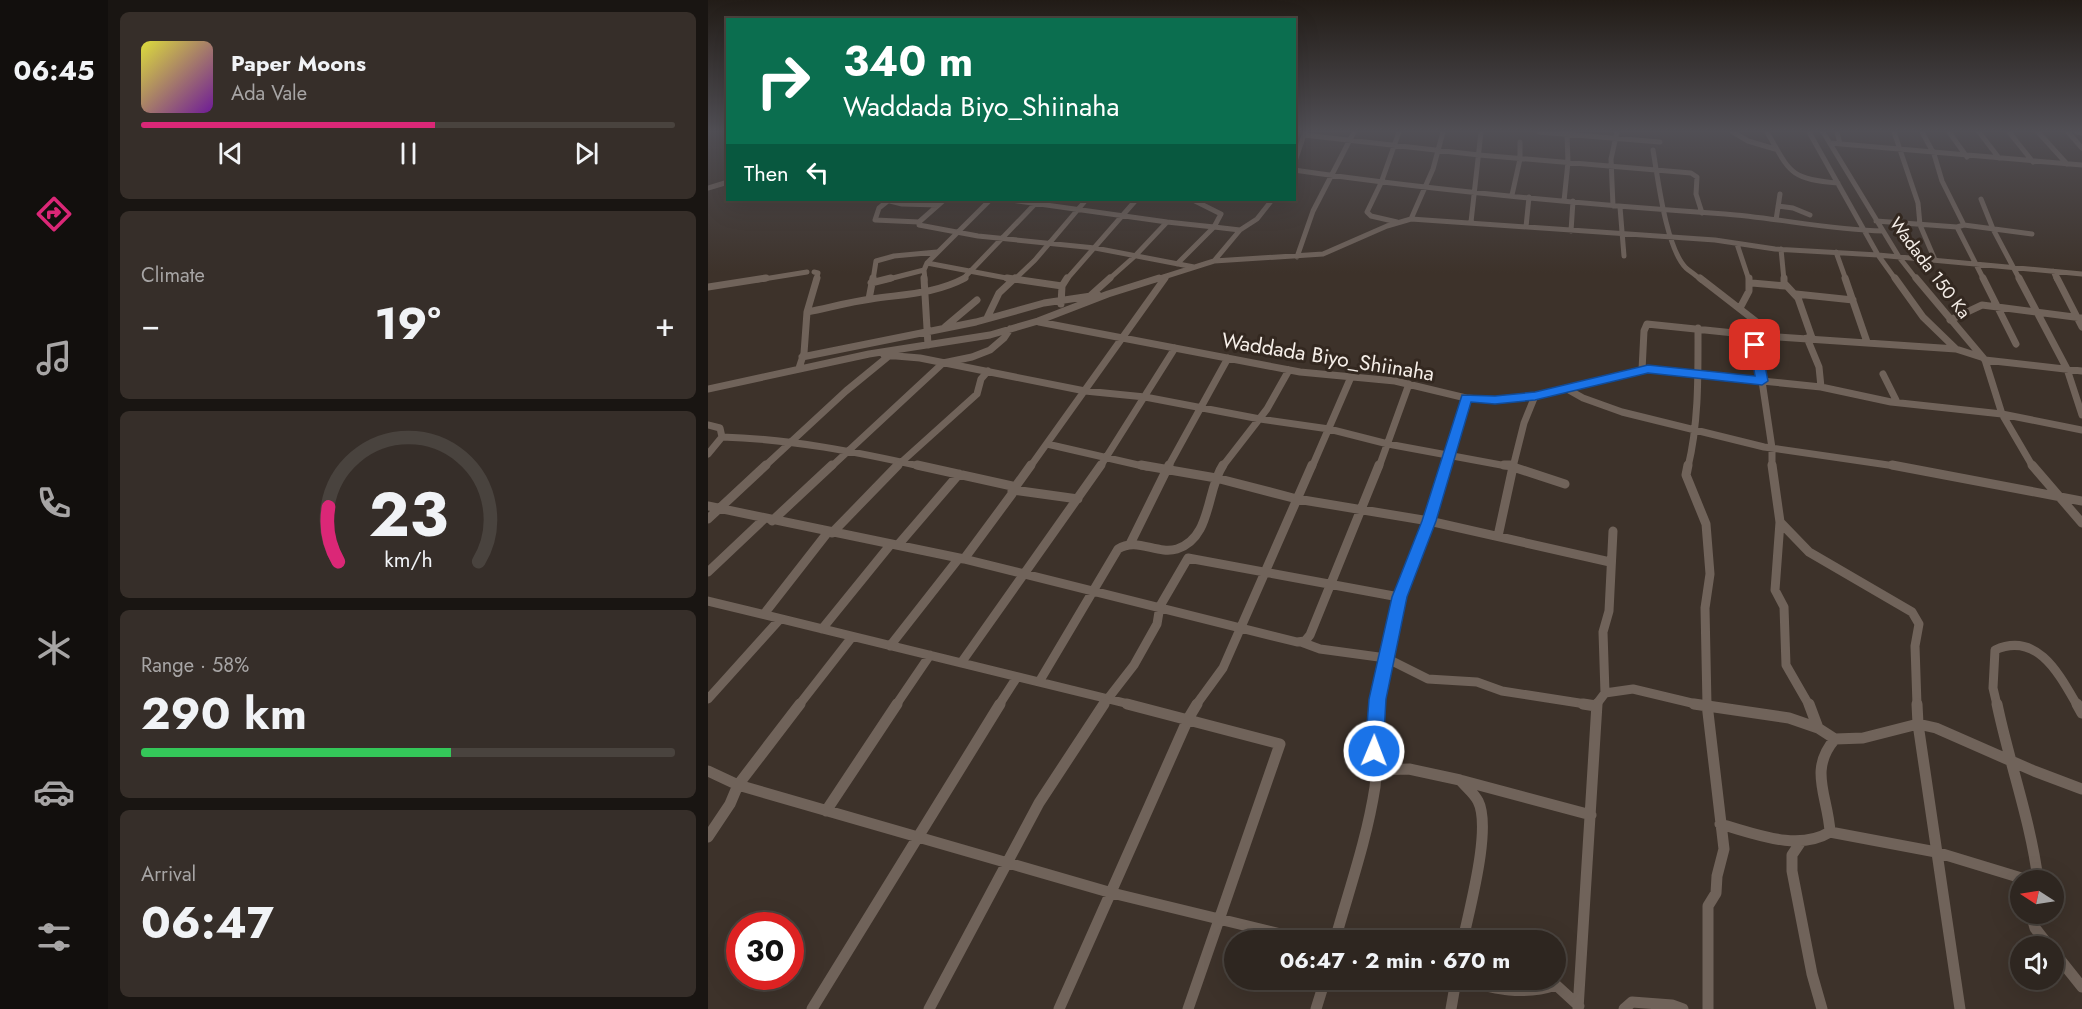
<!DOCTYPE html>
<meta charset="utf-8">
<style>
:root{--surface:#2e2620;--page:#362e29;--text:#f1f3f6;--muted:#a7a5a5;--line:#49433e;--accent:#db2777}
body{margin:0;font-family:Jost,sans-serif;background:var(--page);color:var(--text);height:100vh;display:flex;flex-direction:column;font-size:22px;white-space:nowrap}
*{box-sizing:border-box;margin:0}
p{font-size:20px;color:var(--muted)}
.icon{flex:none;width:33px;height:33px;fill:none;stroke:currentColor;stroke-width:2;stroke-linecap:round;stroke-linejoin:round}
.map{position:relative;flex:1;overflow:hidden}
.details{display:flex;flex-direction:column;gap:12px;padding:12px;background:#191512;width:600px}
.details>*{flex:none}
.banner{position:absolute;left:18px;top:18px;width:570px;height:183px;border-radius:0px;box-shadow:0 6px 24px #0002,0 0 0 2px var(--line);background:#0b6e4f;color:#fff;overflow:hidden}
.needle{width:39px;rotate:282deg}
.tools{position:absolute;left:1302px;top:870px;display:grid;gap:12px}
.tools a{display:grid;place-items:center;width:54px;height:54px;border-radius:50%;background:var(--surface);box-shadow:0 6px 24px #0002,0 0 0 2px var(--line);font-size:30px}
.speed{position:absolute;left:18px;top:912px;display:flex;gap:12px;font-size:30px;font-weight:700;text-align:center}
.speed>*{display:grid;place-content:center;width:78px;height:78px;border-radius:50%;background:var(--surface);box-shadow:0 6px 24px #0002,0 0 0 2px var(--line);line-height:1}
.speed .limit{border:9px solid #d22;background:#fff;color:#111}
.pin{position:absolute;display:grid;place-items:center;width:51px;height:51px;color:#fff;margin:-26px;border-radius:12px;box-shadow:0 3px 9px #0006}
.me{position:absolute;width:66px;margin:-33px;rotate:1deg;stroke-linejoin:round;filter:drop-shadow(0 0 4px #0008)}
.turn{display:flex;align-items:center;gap:21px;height:126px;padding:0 18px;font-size:27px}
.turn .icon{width:78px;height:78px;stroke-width:2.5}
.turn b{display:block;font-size:42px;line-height:51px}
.then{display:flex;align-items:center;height:57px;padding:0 18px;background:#0003;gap:12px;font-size:22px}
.big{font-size:45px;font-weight:700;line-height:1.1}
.details .tile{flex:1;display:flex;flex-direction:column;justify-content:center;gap:9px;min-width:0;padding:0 21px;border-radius:9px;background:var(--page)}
.details .dial{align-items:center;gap:0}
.dial svg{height:156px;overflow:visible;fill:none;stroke:var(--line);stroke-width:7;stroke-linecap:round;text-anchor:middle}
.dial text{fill:var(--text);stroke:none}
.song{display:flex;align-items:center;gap:18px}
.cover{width:72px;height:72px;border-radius:9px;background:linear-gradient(135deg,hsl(60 70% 55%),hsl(280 70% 35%))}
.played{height:6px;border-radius:3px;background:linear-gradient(90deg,var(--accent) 55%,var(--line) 55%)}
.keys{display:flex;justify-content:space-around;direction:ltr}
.heat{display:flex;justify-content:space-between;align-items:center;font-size:33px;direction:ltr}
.charge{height:9px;border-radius:4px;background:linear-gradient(90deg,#34c759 58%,var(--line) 0)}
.trip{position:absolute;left:516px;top:930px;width:342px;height:60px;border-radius:30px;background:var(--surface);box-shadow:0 6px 24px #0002,0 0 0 2px var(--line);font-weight:700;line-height:60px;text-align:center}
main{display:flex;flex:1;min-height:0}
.tabs{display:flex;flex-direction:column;width:108px;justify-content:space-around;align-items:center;background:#120f0d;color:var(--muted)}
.tabs .icon{width:42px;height:42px}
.tabs .current{color:var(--accent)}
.tabs b{font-size:27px;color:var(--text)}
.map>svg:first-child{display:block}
</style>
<main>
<nav class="tabs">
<b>06:45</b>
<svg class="icon current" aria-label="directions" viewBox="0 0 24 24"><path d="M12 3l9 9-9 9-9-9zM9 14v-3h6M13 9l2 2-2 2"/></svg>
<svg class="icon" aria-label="music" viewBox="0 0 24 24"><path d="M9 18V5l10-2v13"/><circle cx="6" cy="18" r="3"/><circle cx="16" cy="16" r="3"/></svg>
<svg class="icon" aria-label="phone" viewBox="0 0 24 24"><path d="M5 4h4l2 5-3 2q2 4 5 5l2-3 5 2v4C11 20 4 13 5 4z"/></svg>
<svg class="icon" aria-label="climate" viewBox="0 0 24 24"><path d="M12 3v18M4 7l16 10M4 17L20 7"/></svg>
<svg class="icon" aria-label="car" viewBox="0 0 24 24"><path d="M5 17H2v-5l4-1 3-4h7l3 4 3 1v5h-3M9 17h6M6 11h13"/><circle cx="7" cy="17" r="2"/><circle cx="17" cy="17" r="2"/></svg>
<svg class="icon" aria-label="filters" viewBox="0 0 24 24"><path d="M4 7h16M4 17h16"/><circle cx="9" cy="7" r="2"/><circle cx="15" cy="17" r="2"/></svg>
</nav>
<section class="details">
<div class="tile">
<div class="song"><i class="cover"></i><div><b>Paper Moons</b><p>Ada Vale</p></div></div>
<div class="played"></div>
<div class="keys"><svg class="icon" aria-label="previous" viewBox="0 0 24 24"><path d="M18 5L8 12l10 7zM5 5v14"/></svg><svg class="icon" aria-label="pause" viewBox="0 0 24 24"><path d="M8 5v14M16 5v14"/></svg><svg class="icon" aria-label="next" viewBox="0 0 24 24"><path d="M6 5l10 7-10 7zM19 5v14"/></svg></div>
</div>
<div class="tile"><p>Climate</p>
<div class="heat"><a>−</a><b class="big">19°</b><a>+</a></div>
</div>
<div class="tile dial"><svg viewBox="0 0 100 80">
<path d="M14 69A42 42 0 1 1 86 69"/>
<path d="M14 69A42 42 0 0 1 9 41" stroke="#db2777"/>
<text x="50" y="56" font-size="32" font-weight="700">23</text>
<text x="50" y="72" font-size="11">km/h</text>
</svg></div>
<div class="tile"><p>Range · 58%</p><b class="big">290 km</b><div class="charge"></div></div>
<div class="tile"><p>Arrival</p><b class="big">06:47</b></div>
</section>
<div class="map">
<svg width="1374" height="1009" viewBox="0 0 1374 1009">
<rect width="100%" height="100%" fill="#3d322a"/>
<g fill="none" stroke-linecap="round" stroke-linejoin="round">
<path stroke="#70635a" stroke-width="5" d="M831,132L952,142
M1025,132L1040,141L1067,149
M1059,132C1082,172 1081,179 1130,183
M1101,132L1170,255L1188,280
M1115,132L1191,257L1209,280
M1129,132L1132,144
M1186,132L1210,203L1212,225L1227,260
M1214,132L1226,154L1234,181L1256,225L1249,227L1276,280
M1241,132L1259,157
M1271,132L1291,158
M1301,132L1325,162
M1330,132L1359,164
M1360,132L1374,148
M1369,132L1374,133
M596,135L771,155L983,173L989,177L988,194L994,213
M1122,143L1374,165
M945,150C950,179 958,248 978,268C983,272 989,276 993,280
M586,164L597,132
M586,170C729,191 873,204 1017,214C1070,218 1121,230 1175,231
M0,188L20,182
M804,195L812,159V142
M1273,199L1285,229L1312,280
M178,200L194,204L230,205
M181,200L171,208L167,220L211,222
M236,200L211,222V225L270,236L387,248L486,267
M303,200L459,222L427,256L400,280
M485,200L513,214L506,227L532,230L549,219L564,200
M856,201L860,162L859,135
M905,206L903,159L909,132
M1070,206L1085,208L1102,215
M912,207L916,256
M703,219L725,169L735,132
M1068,220L1072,194
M1168,221L1249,227
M459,222L506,227
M689,222L663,216L659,212L673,183L691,132
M763,222L773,132
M1256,225L1324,234
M818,227L821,197
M863,231L865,201
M1029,244L1041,280
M1073,249L1076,280
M1128,252L1138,280
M589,257L605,211L646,132
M506,261L532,230
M219,263L309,280
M469,264L506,227
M1345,271L1349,280
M106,272L110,273L108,280
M49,280L99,272
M165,280L168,261L186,256L229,252
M177,280L216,270
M217,280L216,270L219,263L282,200
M254,280L327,204
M306,280L327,260L378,200
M358,280L428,200
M446,280L506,261L615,254L679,226L703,219L1007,240L1067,249L1170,255L1374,274
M456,280L459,276"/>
<path stroke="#70635a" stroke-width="7" d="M216,278L220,345
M299,278L354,286
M992,278L1050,323L1063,336
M1076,278V283L1090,298L1104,338
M1137,278L1159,342
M1187,278L1215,317L1248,349L1273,357
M1208,278L1277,360L1294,414L1325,467
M1275,278L1308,344
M1311,278L1359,369L1374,415
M1349,278L1374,327
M163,283L183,278
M1044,283L1077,286
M0,287L58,278
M1088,294L1145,300
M383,295L402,278
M161,299L165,278
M353,304L354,286L359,278
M1032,308L1041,291V278
M99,312L109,278
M279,318L291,293L307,278
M1242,320L1274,305L1374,318
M331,322L592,372L687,381L758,398L787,400L827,396L940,369L1054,381L1047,339L1055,336L1248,349
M237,327L269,300
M176,355L212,358L377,391L437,397L552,419L621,429L680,444L804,467
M94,357L268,322L336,303L390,295
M1277,360L1374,371
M91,368L96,353L99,312C120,308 141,302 163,299C196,294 227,294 257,278
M934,370L936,331L939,324L1055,336
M1113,387L1183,402L1188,400L1175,374
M0,389L161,354L282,335L330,321L400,294L451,278
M859,389L875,398L914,412L1056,447L1194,467
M1183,402L1294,414L1374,430
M0,425L12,428L14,437L0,454
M14,437C83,439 149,452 216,467
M339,444L439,467
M56,467L138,391L182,355
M123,467L235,363L264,357L282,350L296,338L302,329
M188,467L269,394L273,379L280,371
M322,467L457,278
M392,467L467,348
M460,467L520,358
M514,467L559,409L581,370
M604,467L643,377
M671,467L701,384
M737,467L758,398
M805,467L816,423L827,396
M980,467C991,422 990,374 990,328
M1064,467V448L1054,381L1113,387L1111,367L1099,338"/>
<path stroke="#70635a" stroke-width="9" d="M209,465L304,486V494L256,559
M323,465L305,490L370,499
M433,465L508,478L589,499L721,521L902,562
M796,465H805
M980,465L978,475L998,524L1002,574L997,608L999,705
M1064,465L1072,522L1101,552L1204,612L1211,624L1207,646L1209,705
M1184,465L1374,501
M1324,465L1374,523
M0,506L256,559L589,642L597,641L602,635L671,465
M0,519L58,465
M64,521L124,465
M1072,522L1067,590L1076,607L1078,665L1101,705
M124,533L190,465
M790,536L805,467L857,484
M422,544L461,465
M190,545L251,474
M0,572L56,519
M0,601L425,705
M56,614L120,532
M114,629L183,544
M593,642L612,649L678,658L720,679L769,682L794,691L884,705
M182,646L251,558
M253,663L393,465
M331,682L410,549C429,537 449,555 469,549C504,538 498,490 515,465
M897,693L895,632L901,611L905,531
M0,699L72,619
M91,705L144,637
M188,705L222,655
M291,705L309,677
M395,705L426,665L449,624L452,606L480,558L691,597
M488,705L515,668L604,465
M668,705L691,597L721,521L738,465
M888,705L897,693L925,689L992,705
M1289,705L1285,688L1287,650C1329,631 1351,674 1369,705"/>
<path stroke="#70635a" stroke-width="11" d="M92,704L30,785L404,893L597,940
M419,704L572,744L480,1009
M875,704L888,706
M986,704L1081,718L1110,728L1127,739L1155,738L1210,724L1228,728L1326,771L1374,789
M999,704L1016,849L1009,876L1008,893L1000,906V1009
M1101,704L1110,728
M1209,704L1210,724L1252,1009
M1289,704C1301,762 1323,822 1330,880
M1369,704L1374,713
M666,770L701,769L752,780L883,815
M0,771L30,785L22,804L0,837
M752,780C758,787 766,793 770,801C784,828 761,910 755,940
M118,811L189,704
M1012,824C1046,833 1089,852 1122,832C1120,796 1100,770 1127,739
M1122,832L1228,852L1320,880
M1092,843L1084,855V871L1104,974L1114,1009
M1323,914L1327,928L1341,946
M627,940C641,890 659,839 667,787C670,760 665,731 668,704
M1346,952L1374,987
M754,980C788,989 814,996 848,985L871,1006
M104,1009L292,704
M221,1009L331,803L396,704
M351,1009L480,719L489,704
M608,1009L617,980
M743,1009L748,980
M870,1009L889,704
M916,1009L924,1002L964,1005L975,1009"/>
</g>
<linearGradient id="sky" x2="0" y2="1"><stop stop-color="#221c17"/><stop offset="0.48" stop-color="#514f55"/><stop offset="1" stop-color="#514f55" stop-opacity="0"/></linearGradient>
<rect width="1374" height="273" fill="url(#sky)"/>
<path fill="#1a73e8" stroke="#114b97" stroke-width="1.5" d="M1047,342L1053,345L1060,381L1054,385L940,373L827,400L787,404L763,402L728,521L699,597L678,699L675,751L672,757L666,760L660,757L657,751L661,699L684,597L714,521L754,395L787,396L827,392L940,365L1047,376L1042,345Z"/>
<g text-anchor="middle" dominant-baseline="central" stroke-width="6" stroke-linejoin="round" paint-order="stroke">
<g font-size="18" fill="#f6efe9" stroke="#332820">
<text transform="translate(1222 268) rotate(53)">Wadada 150 Ka</text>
</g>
<g font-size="21" fill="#f6efe9" stroke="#332820">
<text transform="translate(620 357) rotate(9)">Waddada Biyo_Shiinaha</text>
</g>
</g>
</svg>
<div class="tools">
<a><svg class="needle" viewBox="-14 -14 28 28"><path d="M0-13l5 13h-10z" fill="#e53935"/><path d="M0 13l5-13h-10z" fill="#a7a5a5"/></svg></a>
<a><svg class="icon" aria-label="sound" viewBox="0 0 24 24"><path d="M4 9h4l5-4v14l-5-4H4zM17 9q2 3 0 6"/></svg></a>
</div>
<div class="speed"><div class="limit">30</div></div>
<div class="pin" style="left:1047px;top:345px;background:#d93025"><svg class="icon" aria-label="arrive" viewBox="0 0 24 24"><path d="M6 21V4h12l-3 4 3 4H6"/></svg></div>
<svg class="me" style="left:666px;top:751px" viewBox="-20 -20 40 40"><circle r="17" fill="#1a73e8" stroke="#fff" stroke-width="3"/><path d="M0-11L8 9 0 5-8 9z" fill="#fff"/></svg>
<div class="trip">06:47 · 2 min · 670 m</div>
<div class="banner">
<div class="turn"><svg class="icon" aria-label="right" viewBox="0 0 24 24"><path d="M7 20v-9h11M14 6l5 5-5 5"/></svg><div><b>340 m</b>Waddada Biyo_Shiinaha</div></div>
<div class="then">Then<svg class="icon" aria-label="left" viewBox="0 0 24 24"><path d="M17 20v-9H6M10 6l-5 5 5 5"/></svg></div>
</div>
</div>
</main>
